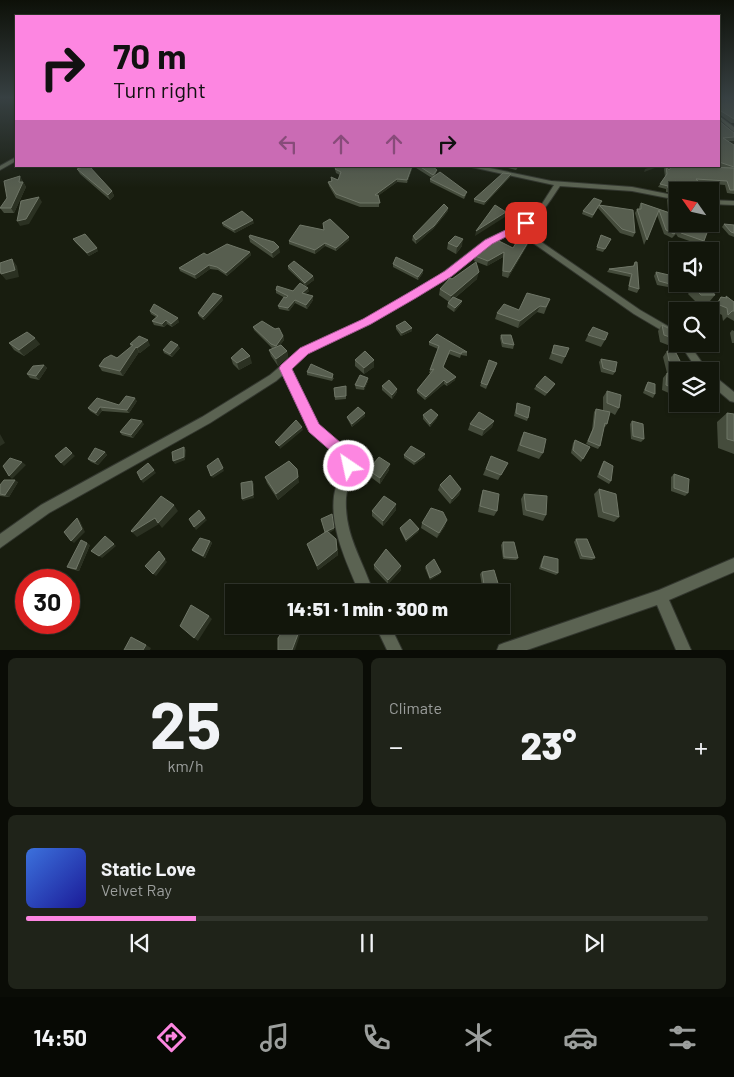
<!DOCTYPE html>
<meta charset="utf-8">
<style>
:root{--surface:#12160b;--page:#1f2319;--text:#f1f3f6;--muted:#9c9f9d;--line:#31352c;--accent:#fd86e1}
body{margin:0;font-family:Barlow,sans-serif;background:var(--page);color:var(--text);height:100vh;display:flex;flex-direction:column;font-size:19px;white-space:nowrap}
*{box-sizing:border-box;margin:0}
p{font-size:16px;color:var(--muted)}
.icon{flex:none;width:28px;height:28px;fill:none;stroke:currentColor;stroke-width:2;stroke-linecap:round;stroke-linejoin:round}
.map{position:relative;height:650px;overflow:hidden}
.side{display:flex;flex-direction:column;gap:8px;padding:8px;background:#0a0c06;flex:1}
.side>*{flex:none}
.banner{position:absolute;left:15px;top:15px;width:705px;height:152px;border-radius:0px;box-shadow:0 1px 4px #0004,0 0 0 1px var(--line);background:#fd86e1;color:#111;overflow:hidden}
.needle{width:32px;rotate:304deg}
.buttons{position:absolute;left:669px;top:182px;display:grid;gap:10px}
.buttons a{display:grid;place-items:center;width:50px;height:50px;border-radius:0px;background:var(--surface);box-shadow:0 1px 4px #0004,0 0 0 1px var(--line);font-size:25px}
.speed{position:absolute;left:15px;top:569px;display:flex;gap:10px;font-size:25px;font-weight:700;text-align:center}
.speed>*{display:grid;place-content:center;width:65px;height:65px;border-radius:50%;background:var(--surface);box-shadow:0 1px 4px #0004,0 0 0 1px var(--line);line-height:1}
.speed .limit{border:8px solid #d22;background:#fff;color:#111}
.pin{position:absolute;display:grid;place-items:center;width:42px;height:42px;color:#fff;margin:-21px;border-radius:10px;box-shadow:0 2px 8px #0006}
.me{position:absolute;width:55px;margin:-28px;rotate:326deg;stroke-linejoin:round;filter:drop-shadow(0 0 4px #0008)}
.turn{display:flex;align-items:center;gap:18px;height:105px;padding:0 15px;font-size:22px}
.turn .icon{width:65px;height:65px;stroke-width:2.5}
.turn b{display:block;font-size:35px;line-height:42px}
.lanes{display:flex;align-items:center;height:48px;padding:0 15px;background:#0003;justify-content:center;gap:25px;direction:ltr}
.lanes .off{opacity:.35}
.big{font-size:38px;font-weight:800;line-height:1.1}
.side .tile{flex:1;display:flex;flex-direction:column;justify-content:center;gap:8px;min-width:0;padding:0 18px;border-radius:8px;background:var(--page)}
.side .dial{align-items:center;gap:0}
.dial b{font-size:65px;line-height:1}
.song{display:flex;align-items:center;gap:15px}
.cover{width:60px;height:60px;border-radius:8px;background:linear-gradient(135deg,hsl(220 70% 55%),hsl(240 70% 35%))}
.played{height:5px;border-radius:2px;background:linear-gradient(90deg,var(--accent) 25%,var(--line) 25%)}
.keys{display:flex;justify-content:space-around;direction:ltr}
.heat{display:flex;justify-content:space-between;align-items:center;font-size:28px;direction:ltr}
.side .tiles{flex:1;display:grid;gap:8px;grid-template-columns:1fr 1fr}
.tile:last-child{grid-column:span 2}
.trip{position:absolute;left:225px;top:584px;width:285px;height:50px;border-radius:0px;background:var(--surface);box-shadow:0 1px 4px #0004,0 0 0 1px var(--line);font-weight:800;line-height:50px;text-align:center}
.tabs{display:flex;height:80px;justify-content:space-around;align-items:center;background:#070904;color:var(--muted)}
.tabs .icon{width:35px;height:35px}
.tabs .on{color:var(--accent)}
.tabs b{font-size:22px;color:var(--text)}
.map>svg:first-child{display:block}
</style>
<div class="map">
<svg width="734" height="650" viewBox="0 0 734 650">
<rect width="100%" height="100%" fill="#181d0f"/>
<g fill="none" stroke-linecap="round" stroke-linejoin="round">
<defs>
<path id="street" d="M719,116L734,127V132L719,119Z
M16,157V161L0,170V166Z
M88,166H94L90,169L88,168Z
M467,166H480L551,181L632,187L678,196V200L632,191L560,186C549,202 540,219 521,228L640,310L678,332V340L634,314L516,231L491,244L443,281L370,324L307,353L291,368L318,425L354,456L356,460C353,473 347,485 346,498C344,535 363,560 373,592H359C347,563 330,529 334,496C336,484 341,473 344,462L310,431L284,374L276,381L210,423L49,513L0,548V534L41,505L202,417L270,375L301,349L364,320L437,277L485,240L524,222L538,210L554,185Z
M710,200L734,201V205L710,204Z
M680,344H689L708,371H698Z
M710,374L713,375L734,392V402L730,401L710,384Z
M734,558V572L669,600L691,650H676L657,605L527,650H497L499,645L504,643L659,590Z
M375,625H390L402,650H387Z"/>
</defs>
<use href="#street" stroke="#33372f" stroke-width="2"/>
<use href="#street" fill="#5b6352" fill-rule="evenodd"/>
</g>
<path fill="#454c3c" d="M719,97L734,101V123H731L719,114V116L722,119L721,122L734,133V141H727L734,145V194L727,193L725,185L699,183L702,186L700,189H699L701,191H682L678,188L679,190L677,194L666,192V189L658,187L665,177L664,169L665,166H667L669,170L724,168L719,166Z
M362,166H435L434,167L432,166L437,170L435,176L466,195L464,199L430,182V179L432,178L413,166L407,183L397,182L379,195V207H360L336,198L329,186L328,182H331V177L338,180L340,175L336,173L335,169L362,167Z
M506,166H519L516,170L508,168Z
M77,169L112,191L114,196L110,200L80,174Z
M511,174L510,177L484,205L474,202V199Z
M23,182L26,187L14,213H4L0,208Z
M669,195L704,241L701,245L678,237L676,234L672,238L664,234L657,215L644,245L635,213L637,209H639V207L641,203L668,212L667,200Z
M600,205L635,233L633,237L620,233L598,208L592,218L582,214L583,211Z
M448,211L433,229L416,244L412,240L413,236Z
M222,223H254L235,233L223,226Z
M724,224L734,225V237L729,235L722,227Z
M601,235L611,239L603,252L596,250Z
M249,237L280,252L273,258L250,242Z
M73,239L98,251L89,256L75,242Z
M349,240L336,251L325,246L315,254L289,244V241Z
M448,243L462,246L456,254L447,249Z
M528,244L508,278L502,276L503,257L487,266L474,261L475,256L513,248Z
M250,252L251,255L227,276L218,270L210,269L196,279L180,271L179,268Z
M635,262L639,289L637,293L628,290L630,277L607,272L609,269L633,266Z
M393,264L423,270V273L418,280L393,267Z
M288,266L313,276L314,280L306,286L288,269Z
M656,272L670,284L668,287L657,285L654,276Z
M452,279H477L455,298L462,301L461,304L454,312L447,307L448,303L449,302L439,295L440,289Z
M693,287L715,295L710,301L696,302L688,294Z
M276,290L309,291L305,294L313,300L307,309L295,303L289,311L279,309L278,306L285,298L276,293Z
M726,296L734,302V321L727,317L723,321L722,315L712,310L721,297L725,298Z
M550,299L544,314L537,312L518,328L495,319L497,313L519,310Z
M223,300L204,320L199,316L198,313Z
M150,311L179,322L172,327L167,324L164,327L154,325L152,321L156,317L151,314Z
M662,325L678,333V340L673,347L660,342L658,331Z
M396,326L412,328V331L401,336L396,329Z
M253,327L283,336L284,340L280,345L287,351L288,357L278,366L271,356L269,350L273,348H272L254,330Z
M732,330L734,331V343H732L730,333Z
M501,335L514,345L513,349L502,347L500,338Z
M588,335L605,340L601,347L585,341Z
M429,342L467,352V356L461,355L460,358L449,354L443,367L455,380L447,386L444,384L425,400L417,393V390L431,373H429L438,349L429,345Z
M9,343L40,344L24,356L14,350Z
M130,344L150,345L140,353L139,352L123,376L102,371L99,366L117,358L131,347Z
M701,344H710L718,347L715,350L703,349Z
M554,345L569,348L562,364L549,359Z
M180,348L172,357L164,353L163,350Z
M667,351L678,371V394L675,397H672L671,394L662,390L663,378L667,373L663,357Z
M231,358L252,363L239,370L233,364Z
M601,359L615,372L613,375L601,372L599,362Z
M355,360L374,367L364,374L355,366Z
M489,360L497,363L486,389L480,386Z
M44,365L47,368L39,380L30,378L27,374Z
M307,372L334,378L332,381L307,375Z
M368,381L364,390L356,389L355,385Z
M648,382L655,394L653,398L643,393L646,385Z
M555,384L553,387L545,396L534,389L536,386Z
M346,386V399L335,400L334,388Z
M382,386L397,392L392,399L382,390Z
M607,391L619,408L615,415L610,412L607,424L605,427H604L600,446L598,449L586,444L592,430L594,412L596,409L609,412L603,410V397Z
M137,401L129,413L102,411L98,416L90,411L88,408L119,405Z
M517,403L528,418L527,421L514,416Z
M727,413L734,414V454L718,448L717,422Z
M423,415L437,418L430,427L423,419Z
M365,416L352,427L348,420L347,417Z
M494,421L492,427L482,436L468,430L470,424Z
M632,421L644,439L641,442L631,439L630,424Z
M144,424L133,438L122,435L120,432Z
M524,432L543,453L539,459L517,451L521,438Z
M575,440L590,447L581,462L571,453L573,443Z
M105,452L107,455L98,465L91,462L88,459Z
M425,454V457L414,465L404,458V455Z
M491,456L508,463L498,480L483,475Z
M604,461L611,481L609,484L597,477L602,464Z
M368,470H389L380,484L368,475Z
M674,474L688,493L685,496L671,491V477Z
M265,477L299,482L278,500L267,483Z
M18,482L9,497L0,496V485Z
M440,485L461,489L459,495L450,504L438,490Z
M599,489L619,517L614,522L598,517L594,494Z
M483,490L497,511L494,516L478,512L481,496Z
M524,494L546,515L543,521L523,515L521,499Z
M396,510L383,526L372,516V511Z
M422,523L445,526L437,538L421,528Z
M400,528L419,529L418,532L406,542L400,530Z
M334,530L329,533L336,539L338,555L318,570L309,549L307,544Z
M576,539L595,558L592,560L580,559L574,542Z
M210,541L212,543L205,558L194,552L192,550Z
M503,542L518,558L516,560L503,559L501,545Z
M90,545L79,571L71,569L67,567Z
M544,556L558,573L556,575L539,569L542,559Z
M374,565L401,566V570L388,584L374,569Z
M426,566L440,574L430,580L425,568Z
M482,572L500,590L499,592H483L480,574Z
M327,625L322,633L309,628L308,626Z
M431,625H445L444,627L433,629Z"/>
<path fill="#2b3122" d="M412,166H413L407,183V180Z
M653,166H656L655,168L644,172L645,169Z
M511,174L510,177L484,205L485,202Z
M20,176L26,187L14,213L11,208L19,182Z
M397,179V182L375,198V195Z
M112,191L114,196L110,200L108,195Z
M39,197L42,202L29,224L20,226L17,221Z
M448,208V211L433,229L416,244V240Z
M506,212L505,217L475,236L476,231Z
M253,220L254,223L235,233L234,230Z
M349,237V240L336,251V248Z
M463,239L462,246L456,254L457,247Z
M530,239L528,244L508,278L510,272Z
M325,243V246L315,254V250Z
M279,247L280,252L273,258L272,253Z
M97,248L98,251L89,256L87,253Z
M250,252L251,255L227,276L226,273Z
M504,252L503,257L487,266L488,261Z
M12,259L17,266L19,277L6,280L1,274Z
M209,265L210,269L196,279L195,275Z
M423,270V273L418,280V277Z
M479,272L477,279L450,302L451,296Z
M313,276L314,280L306,286L305,283Z
M308,288L309,291L303,297L302,293Z
M222,296L223,300L204,320L203,317Z
M313,296V300L307,309L306,305Z
M295,300V303L289,311L288,308Z
M462,301L461,304L454,312L455,308Z
M540,306L537,312L518,328L520,321Z
M178,318L179,322L172,327L171,324Z
M166,320L167,324L164,327L162,324Z
M412,328V331L401,336L402,333Z
M283,336L284,340L277,349L276,346Z
M35,338L40,344L24,356L19,350Z
M148,340L150,345L140,353L137,348Z
M178,345L180,348L172,357L170,354Z
M136,347L139,352L123,376L120,371Z
M287,351L288,357L278,366L276,359Z
M250,356L252,363L239,370L237,363Z
M374,360V367L364,374V368Z
M44,365L47,368L39,380L36,376Z
M456,377L455,380L447,386V383Z
M368,378V381L364,390V387Z
M444,380V384L425,400L426,397Z
M397,389V392L392,399V395Z
M135,398L137,401L129,413L127,410Z
M100,407L102,411L98,416L96,413Z
M365,413V416L352,427V424Z
M438,415L437,418L430,427V424Z
M142,421L144,424L133,438L131,435Z
M494,421L492,427L482,436L484,430Z
M302,427L303,430L280,449L279,446Z
M0,434L5,443L0,446Z
M184,447L186,450L185,460L175,464L173,461Z
M105,452L107,455L98,465L95,462Z
M72,453L75,456L64,466L61,463Z
M425,454V457L414,465L415,462Z
M22,462L26,465L12,479L9,476Z
M390,464L389,470L380,484V478Z
M223,468L224,471L213,478L211,476Z
M297,469L299,482L278,500L276,494Z
M154,470L156,473L143,483L141,480Z
M15,480L18,482L9,497L5,495Z
M252,481L254,484V498L243,501L242,499Z
M461,489L459,495L450,504L452,499Z
M396,504V510L383,526V521Z
M174,505L178,511L162,528L159,524L137,537L132,532Z
M77,518L80,521L85,532L74,543L71,541Z
M205,518L207,520L196,530L194,527Z
M447,520L445,526L437,538L439,533Z
M334,528V530L325,535V532Z
M419,529L418,532L406,542V540Z
M210,541L212,543L205,558L203,556Z
M87,543L90,545L79,571L76,569Z
M114,544L116,546L102,558L99,556Z
M337,550L338,555L318,570L317,566Z
M159,551L167,562L156,576L153,574Z
M401,566V570L388,584V580Z
M441,572L440,574L430,580V578Z
M209,616L212,619L198,641L194,638Z
M325,625H327L322,633L321,631Z
M300,629L301,632L295,650H292Z
M146,645L151,648L150,650H143Z"/>
<path fill="#575e4f" stroke="#6f7667" d="M719,97H729L734,101V119L721,111L719,116L722,119H719Z
M719,121L734,133V137L723,138L734,145V167L719,162Z
M86,166H89L112,191L108,195L77,169Z
M337,166H360L362,167V166H412L407,180L397,179L375,195H378L380,203H360L336,194L328,182L332,181L331,177L338,180L341,172L335,169Z
M419,166H432L437,170L433,175Z
M666,166L669,170L671,167L675,166L734,168V190H730L727,181L696,179L702,186L694,185L701,191H689L675,181L679,190L668,188V186L660,184L667,174Z
M440,172L467,192L464,196L430,179Z
M503,173L511,174L485,202L474,199Z
M20,176L19,182H23L11,208H0L7,198L4,181Z
M669,195L678,196V224H697L708,230L704,241L681,233L678,229L674,234L666,230L659,210L647,240L637,209H641V203L670,213Z
M39,197L26,219L17,221L21,201Z
M594,198L602,201L599,205L633,210L635,233L622,229L599,205L593,215L583,211Z
M444,204L448,208L434,226L416,240L413,236Z
M495,205L506,212L476,231Z
M242,211L253,220L234,230L222,223Z
M330,219L349,237L336,248L325,243L315,250L289,241L300,225L324,230L323,223Z
M724,224L734,225V233L731,232Z
M85,234L97,248L87,253L73,239Z
M250,235L274,242L279,247L272,253L249,237Z
M601,235L611,239L605,249L597,247Z
M455,236L463,239L457,247L448,243Z
M520,236L530,239L510,272L503,271L504,252L488,261L475,256L497,240L513,248Z
M227,244L250,252L226,273L217,267L209,265L195,275L179,268L204,253L207,255Z
M396,257L423,270L418,277L393,264Z
M12,259L15,270L1,274L0,270V263Z
M294,261L313,276L305,283L288,266Z
M476,262L479,272L451,296L440,289L450,278L452,279Z
M635,262H637L639,289L629,286L632,274L609,269L634,266Z
M656,272L669,275L670,284L659,281Z
M300,283L308,288L302,293L313,296L306,305L295,300L288,308L278,306L284,297L286,298L288,296L276,290L277,286L293,291Z
M708,285L715,295H701L693,287Z
M213,293L222,296L203,317L198,313Z
M527,293L550,299L546,307L540,306L520,321L497,313L504,304L519,310Z
M726,296L734,302V311H732L728,315L727,308L717,304L721,297L727,298Z
M453,297L462,301L455,308L448,303Z
M154,304L178,318L171,324L166,320L162,324L152,321L158,316L150,311Z
M262,321L275,329L279,328L283,336L276,346L271,344L253,327Z
M405,321L412,328L402,333L396,326Z
M662,325L678,333V340L664,335Z
M593,327L608,333L605,340L588,335Z
M27,332L35,338L19,350L9,343Z
M437,334L467,352H462L461,354L450,350L443,367L456,377L447,383L444,380L426,397L417,390L434,369L430,370L439,346L429,342Z
M501,335H511L514,345L503,343Z
M139,336L148,340L137,348L136,347L120,371L99,366L104,359L111,355L117,358L133,345L130,344Z
M710,336L713,337L718,347L706,345L705,344H710Z
M171,341L178,345L170,354L163,350Z
M281,345L287,351L276,359L269,350Z
M554,345L569,348L565,357L552,353Z
M242,348L250,356L237,363L231,358Z
M365,351L374,360L364,368L355,360Z
M667,351L676,353L680,361V371H678V392H676L675,389L666,385L667,373L672,375Z
M601,359L617,362L615,372L603,368Z
M489,360L497,363L487,385L481,383Z
M311,364L333,374L332,378L307,372Z
M44,365L36,376L27,374L33,366Z
M360,375L368,378L364,387L355,385Z
M545,376L555,384L547,393L536,386Z
M389,380L397,389L392,395L382,386Z
M648,382L655,384V394L645,390Z
M346,386V396L335,397L334,388Z
M607,391L621,395L619,408L607,403Z
M126,396L135,398L127,410L100,407L96,413L88,408L97,398L119,405Z
M517,403L530,407L528,418L516,413Z
M358,407L365,413L352,424L347,417Z
M431,409L438,415L430,424L423,415Z
M596,409L610,412L607,424L605,423L600,446L588,441L594,427Z
M479,412L494,421L484,430L470,424Z
M727,413L734,414V441L727,439Z
M131,419L142,421L131,435L120,432Z
M296,420L302,427L279,446L275,442Z
M632,421L643,424L644,439L633,436Z
M524,432L546,439L543,453L520,445Z
M575,440L590,447L583,459L573,450Z
M411,446L425,454L415,462L404,455Z
M66,447L72,453L61,463L55,456Z
M184,447V457L173,461L172,452Z
M95,448L105,452L95,462L88,459Z
M491,456L508,463L501,475L486,469Z
M379,457L390,464L380,478L368,470Z
M10,458L22,462L9,476L3,466Z
M218,458L223,468L211,476L207,466Z
M289,461L297,469L298,477L276,494L265,477Z
M604,461L613,466L611,481L599,474Z
M148,463L154,470L141,480L137,472Z
M674,474L689,479L688,493L674,488Z
M450,475L461,489L452,499L440,485Z
M4,480H15L5,495L0,494V485Z
M252,481L253,495L242,499L241,483Z
M599,489L616,494L619,517L603,512Z
M483,490L499,494L497,511L480,506Z
M524,494L547,496L546,515L526,510Z
M161,496L174,505L158,523L155,518L132,532L131,531Z
M384,496L396,504L383,521L372,511Z
M431,508L443,512L447,520L439,533L422,523Z
M199,510L205,518L194,527L189,519Z
M332,514L334,528L325,532L321,519Z
M77,518L82,529L71,541L64,532Z
M410,519L419,529L406,540L400,528Z
M327,531L336,539L337,550L317,566L307,544Z
M105,536L114,544L99,556L91,551Z
M200,538L210,541L203,556L192,550Z
M576,539H587L595,558L582,556Z
M81,540L87,543L76,569L67,567Z
M503,542H514L518,558L504,557Z
M386,549L401,566L388,580L374,565Z
M159,551L165,559L153,574L145,566Z
M544,556L558,559V573L541,567Z
M434,559L441,572L430,578L426,566Z
M494,570L500,590L485,591L482,572Z
M231,597L234,598V616L225,613Z
M191,605L209,616L194,638L180,626Z
M287,625L300,629L292,650H278V638Z
M309,625H325L321,631L308,626Z
M432,625H445L434,628Z
M131,637L146,645L143,650H124Z"/>
<linearGradient id="sky" x2="0" y2="1"><stop stop-color="#0d1008"/><stop offset="0.52" stop-color="#374042"/><stop offset="1" stop-color="#374042" stop-opacity="0"/></linearGradient>
<rect width="734" height="188" fill="url(#sky)"/>
<path fill="#fd86e1" stroke="#a45792" d="M526,220L530,223L529,225L492,244L452,276L416,298L371,324L308,354L292,369L319,424L355,455L357,460L354,470L349,472L344,470L340,459L309,432L279,368L281,365L300,348L363,319L408,293L445,271L485,240Z"/>
</svg>
<div class="buttons">
<a><svg class="needle" viewBox="-14 -14 28 28"><path d="M0-13l5 13h-10z" fill="#e53935"/><path d="M0 13l5-13h-10z" fill="#9c9f9d"/></svg></a>
<a><svg class="icon" aria-label="sound" viewBox="0 0 24 24"><path d="M4 9h4l5-4v14l-5-4H4zM17 9q2 3 0 6"/></svg></a>
<a><svg class="icon" aria-label="search" viewBox="0 0 24 24"><circle cx="10" cy="10" r="6"/><path d="M15 15l6 6"/></svg></a>
<a><svg class="icon" aria-label="layers" viewBox="0 0 24 24"><path d="M12 4l9 5-9 5-9-5zM3 14l9 5 9-5"/></svg></a>
</div>
<div class="speed"><div class="limit">30</div></div>
<div class="pin" style="left:526px;top:223px;background:#d93025"><svg class="icon" aria-label="arrive" viewBox="0 0 24 24"><path d="M6 21V4h12l-3 4 3 4H6"/></svg></div>
<svg class="me" style="left:349px;top:466px" viewBox="-20 -20 40 40"><circle r="17" fill="#fd86e1" stroke="#fff" stroke-width="3"/><path d="M0-11L8 9 0 5-8 9z" fill="#fff"/></svg>
<div class="trip">14:51 · 1 min · 300 m</div>
<div class="banner">
<div class="turn"><svg class="icon" aria-label="right" viewBox="0 0 24 24"><path d="M7 20v-9h11M14 6l5 5-5 5"/></svg><div><b>70 m</b>Turn right</div></div>
<div class="lanes"><svg class="icon off" aria-label="left" viewBox="0 0 24 24"><path d="M17 20v-9H6M10 6l-5 5 5 5"/></svg><svg class="icon off" aria-label="ahead" viewBox="0 0 24 24"><path d="M12 20V5M6 11l6-6 6 6"/></svg><svg class="icon off" aria-label="ahead" viewBox="0 0 24 24"><path d="M12 20V5M6 11l6-6 6 6"/></svg><svg class="icon" aria-label="right" viewBox="0 0 24 24"><path d="M7 20v-9h11M14 6l5 5-5 5"/></svg></div>
</div>
</div>
<section class="side">
<div class="tiles">
<div class="tile dial"><b>25</b><p>km/h</p></div>
<div class="tile"><p>Climate</p>
<div class="heat"><a>−</a><b class="big">23°</b><a>+</a></div>
</div>
<div class="tile">
<div class="song"><i class="cover"></i><div><b>Static Love</b><p>Velvet Ray</p></div></div>
<div class="played"></div>
<div class="keys"><svg class="icon" aria-label="previous" viewBox="0 0 24 24"><path d="M18 5L8 12l10 7zM5 5v14"/></svg><svg class="icon" aria-label="pause" viewBox="0 0 24 24"><path d="M8 5v14M16 5v14"/></svg><svg class="icon" aria-label="next" viewBox="0 0 24 24"><path d="M6 5l10 7-10 7zM19 5v14"/></svg></div>
</div>
</div>
</section>
<nav class="tabs">
<b>14:50</b>
<svg class="icon on" aria-label="directions" viewBox="0 0 24 24"><path d="M12 3l9 9-9 9-9-9zM9 14v-3h6M13 9l2 2-2 2"/></svg>
<svg class="icon" aria-label="music" viewBox="0 0 24 24"><path d="M9 18V5l10-2v13"/><circle cx="6" cy="18" r="3"/><circle cx="16" cy="16" r="3"/></svg>
<svg class="icon" aria-label="phone" viewBox="0 0 24 24"><path d="M5 4h4l2 5-3 2q2 4 5 5l2-3 5 2v4C11 20 4 13 5 4z"/></svg>
<svg class="icon" aria-label="climate" viewBox="0 0 24 24"><path d="M12 3v18M4 7l16 10M4 17L20 7"/></svg>
<svg class="icon" aria-label="car" viewBox="0 0 24 24"><path d="M5 17H2v-5l4-1 3-4h7l3 4 3 1v5h-3M9 17h6M6 11h13"/><circle cx="7" cy="17" r="2"/><circle cx="17" cy="17" r="2"/></svg>
<svg class="icon" aria-label="filters" viewBox="0 0 24 24"><path d="M4 7h16M4 17h16"/><circle cx="9" cy="7" r="2"/><circle cx="15" cy="17" r="2"/></svg>
</nav>
